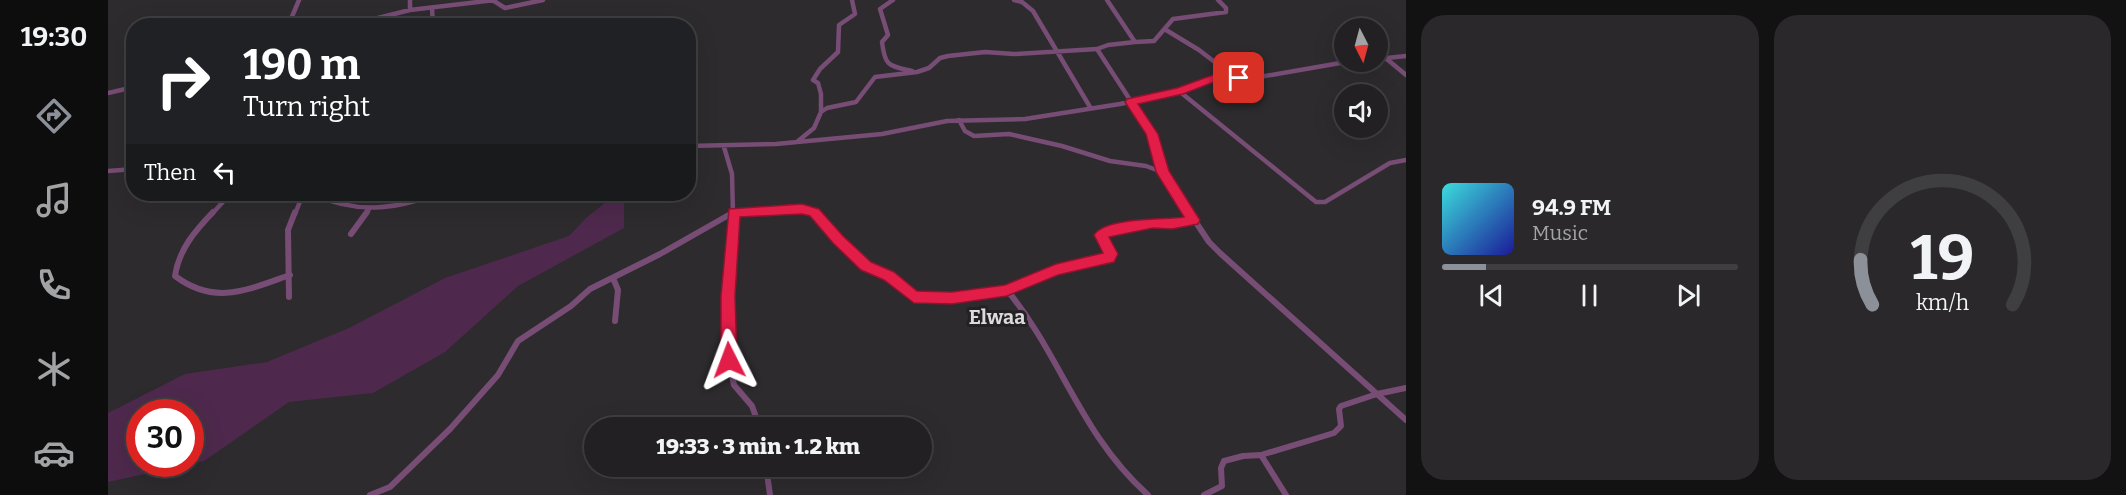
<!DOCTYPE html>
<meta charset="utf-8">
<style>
:root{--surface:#222022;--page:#2a282a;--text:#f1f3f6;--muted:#a2a3a5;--line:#3f3e40;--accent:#8c9099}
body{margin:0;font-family:Bitter,serif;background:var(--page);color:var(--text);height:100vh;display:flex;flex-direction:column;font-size:22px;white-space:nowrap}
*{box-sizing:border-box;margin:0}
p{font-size:20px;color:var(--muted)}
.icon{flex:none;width:33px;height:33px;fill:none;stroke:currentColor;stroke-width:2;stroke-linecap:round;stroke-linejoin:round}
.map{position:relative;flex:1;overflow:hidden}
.sheet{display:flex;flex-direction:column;gap:15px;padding:15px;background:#131213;width:720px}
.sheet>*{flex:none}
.top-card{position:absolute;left:18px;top:18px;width:570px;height:183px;border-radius:24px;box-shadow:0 6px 24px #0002,0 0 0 2px var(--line);background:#202124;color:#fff;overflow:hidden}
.needle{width:39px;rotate:174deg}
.buttons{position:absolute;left:1226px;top:18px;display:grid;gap:12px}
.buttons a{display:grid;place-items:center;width:54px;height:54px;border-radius:50%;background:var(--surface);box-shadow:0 6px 24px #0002,0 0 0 2px var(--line);font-size:30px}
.speed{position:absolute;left:18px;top:399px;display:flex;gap:12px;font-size:30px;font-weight:700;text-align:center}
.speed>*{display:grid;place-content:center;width:78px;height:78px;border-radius:50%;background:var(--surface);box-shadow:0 6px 24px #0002,0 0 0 2px var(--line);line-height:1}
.speed .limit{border:9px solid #d22;background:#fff;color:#111}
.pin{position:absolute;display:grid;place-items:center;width:51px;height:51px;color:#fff;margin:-26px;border-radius:12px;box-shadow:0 3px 9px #0006}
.me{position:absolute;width:66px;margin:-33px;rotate:357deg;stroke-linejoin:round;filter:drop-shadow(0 0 4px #0008)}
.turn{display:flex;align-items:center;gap:21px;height:126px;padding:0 18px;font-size:27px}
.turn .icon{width:78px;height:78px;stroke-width:2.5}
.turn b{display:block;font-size:42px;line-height:51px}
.then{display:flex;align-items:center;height:57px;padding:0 18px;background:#0003;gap:12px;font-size:22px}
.sheet .widget{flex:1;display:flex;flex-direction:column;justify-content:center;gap:9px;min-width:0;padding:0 21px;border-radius:24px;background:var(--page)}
.sheet .dial{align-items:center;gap:0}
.dial svg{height:156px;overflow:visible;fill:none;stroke:var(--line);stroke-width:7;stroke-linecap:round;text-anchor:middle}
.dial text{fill:var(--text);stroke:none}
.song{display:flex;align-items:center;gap:18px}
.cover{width:72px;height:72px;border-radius:9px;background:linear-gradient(135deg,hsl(180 70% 55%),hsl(240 70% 35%))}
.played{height:6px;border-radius:3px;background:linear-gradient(90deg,var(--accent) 15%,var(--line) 15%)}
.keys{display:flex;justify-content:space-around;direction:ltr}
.sheet .tiles{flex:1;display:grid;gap:15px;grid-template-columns:repeat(2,1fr)}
.trip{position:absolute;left:476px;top:417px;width:348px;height:60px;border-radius:30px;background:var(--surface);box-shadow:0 6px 24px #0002,0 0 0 2px var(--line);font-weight:800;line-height:60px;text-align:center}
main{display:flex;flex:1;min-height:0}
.dock{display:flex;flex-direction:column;width:108px;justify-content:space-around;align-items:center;background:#0e0d0e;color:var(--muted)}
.dock .icon{width:42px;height:42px}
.dock .current{color:var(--accent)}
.dock b{font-size:27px;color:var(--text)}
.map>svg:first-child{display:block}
</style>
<main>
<nav class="dock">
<b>19:30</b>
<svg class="icon current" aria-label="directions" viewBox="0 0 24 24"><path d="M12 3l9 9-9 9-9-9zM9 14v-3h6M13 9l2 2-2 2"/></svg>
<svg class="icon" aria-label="music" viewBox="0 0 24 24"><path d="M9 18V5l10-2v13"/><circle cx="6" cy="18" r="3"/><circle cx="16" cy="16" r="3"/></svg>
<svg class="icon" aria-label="phone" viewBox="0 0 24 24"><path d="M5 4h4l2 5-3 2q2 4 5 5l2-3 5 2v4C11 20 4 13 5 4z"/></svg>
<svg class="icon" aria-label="climate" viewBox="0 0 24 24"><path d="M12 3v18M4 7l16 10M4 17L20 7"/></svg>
<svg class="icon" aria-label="car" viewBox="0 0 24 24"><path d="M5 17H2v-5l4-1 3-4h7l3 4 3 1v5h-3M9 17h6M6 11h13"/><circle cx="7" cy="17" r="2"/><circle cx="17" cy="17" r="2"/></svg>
</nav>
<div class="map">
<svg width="1298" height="495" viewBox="0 0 1298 495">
<rect width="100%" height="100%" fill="#2d2b2d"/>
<path fill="#4e294d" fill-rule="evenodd" d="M508,194H516V228L410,286L337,352L265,393L181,402L96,461L0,482V413L77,374L159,362L241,328L337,278L461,236L478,218ZM32,412H82V464H32Z"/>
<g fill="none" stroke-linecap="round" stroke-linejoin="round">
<path stroke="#774c75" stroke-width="4.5" d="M302,0V10
M785,0L772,9L780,35L774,42C777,67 781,66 804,71
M906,0L914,2L925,11L982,107
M999,0L1027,42L1000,45L989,49L1041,129L1058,177L1082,214
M386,1L397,8L435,0
M324,8L325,26
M180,26L191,0
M238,26L302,10L387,0
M1058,30L1091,50L1121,73
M1027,42L1046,41L1065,19L1118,12V8L1110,0
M1269,56L1280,60L1298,75
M1279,58L1298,56
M1071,91L1119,74L1140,79L1238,62
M0,93L26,87
M713,112V94L710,83L705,80L712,69L730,52L731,25L747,14L744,0
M851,120L857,131L866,136L901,134L954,146L1002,161L1038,166L1054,172
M690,141L706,128L713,112L719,108L748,102L767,77L809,72L821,68L832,58L840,56L877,52L906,54L989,49
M580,146L668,144L774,134L839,121L917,119L1012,104L1071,91L1208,202H1217L1282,163L1298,160
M616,147L624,174L625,214
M0,171L26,169
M203,194C250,214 283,210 330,194
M424,194L426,198
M104,214L122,194
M187,214L195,194
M258,214L261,209
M623,214L694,209L707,214"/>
<path stroke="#774c75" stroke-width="6" d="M105,212C87,231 71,249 67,276C107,306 139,290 182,275
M625,212L619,304L621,362L626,385L644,406L652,428
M706,212L730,240L758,266L781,276L800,293L815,298H844L899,290L948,269L1001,258L1003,254L993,235L997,232L1045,223L1064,224L1085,220
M1081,212L1101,242L1112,253L1298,420
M243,234L259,212
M505,278L510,290L507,321
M899,290C954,357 972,434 1040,495
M181,297L180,230L187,212
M658,466L662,495
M262,495L282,487L342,429L390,375L410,341L463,306L482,289L552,254L626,212
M1096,495L1114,486L1113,468L1116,461L1135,456L1153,455
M1178,495L1153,455L1226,433L1233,426L1231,409L1233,406L1269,394L1298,388"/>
</g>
<path fill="#e11d48" stroke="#92132f" stroke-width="1.5" d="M1116,71L1134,75L1136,78L1131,81L1116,78L1075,94L1030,104L1050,134L1061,171L1090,217L1092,220L1090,224L1064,229L1045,228L1001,237L1010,254L1006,262L950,275L899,296L844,304L806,303L776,280L753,270L725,243L702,216L694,214L632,217L627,296L629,360L626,365L621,367L616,365L613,360V296L621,209L694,204L711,209L735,236L763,262L786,272L809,291L844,292L897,285L948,264L995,253L986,235C997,217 1056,220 1076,217L1048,172L1038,134L1017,102L1019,99L1069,88Z"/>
<g text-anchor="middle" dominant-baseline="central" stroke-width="6" stroke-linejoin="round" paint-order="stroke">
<g font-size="20" font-weight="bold" fill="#dcdadc" stroke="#242123">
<text x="889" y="317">Elwaa</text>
</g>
</g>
</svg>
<div class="buttons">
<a><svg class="needle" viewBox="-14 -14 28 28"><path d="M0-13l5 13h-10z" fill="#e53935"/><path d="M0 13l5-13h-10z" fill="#a2a3a5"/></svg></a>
<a><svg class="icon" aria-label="sound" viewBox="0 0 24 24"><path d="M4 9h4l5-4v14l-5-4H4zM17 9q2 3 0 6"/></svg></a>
</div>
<div class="speed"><div class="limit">30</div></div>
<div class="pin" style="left:1131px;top:78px;background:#d93025"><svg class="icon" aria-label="arrive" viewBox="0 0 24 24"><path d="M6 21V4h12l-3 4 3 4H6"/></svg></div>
<svg class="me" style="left:621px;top:360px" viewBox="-20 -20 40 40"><path d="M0-17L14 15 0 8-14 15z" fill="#e11d48" stroke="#fff" stroke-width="4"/></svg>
<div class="trip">19:33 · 3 min · 1.2 km</div>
<div class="top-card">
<div class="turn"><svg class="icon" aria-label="right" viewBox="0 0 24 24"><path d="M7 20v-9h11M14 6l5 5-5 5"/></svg><div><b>190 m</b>Turn right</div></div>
<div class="then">Then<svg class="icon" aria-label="left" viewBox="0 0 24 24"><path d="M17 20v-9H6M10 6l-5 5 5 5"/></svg></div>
</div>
</div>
<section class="sheet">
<div class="tiles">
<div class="widget">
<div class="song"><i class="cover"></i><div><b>94.9 FM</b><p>Music</p></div></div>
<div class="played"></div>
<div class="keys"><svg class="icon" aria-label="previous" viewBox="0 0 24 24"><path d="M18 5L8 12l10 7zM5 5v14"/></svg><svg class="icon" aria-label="pause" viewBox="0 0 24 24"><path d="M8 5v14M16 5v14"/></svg><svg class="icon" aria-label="next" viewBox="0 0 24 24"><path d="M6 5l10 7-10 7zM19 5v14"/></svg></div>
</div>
<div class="widget dial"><svg viewBox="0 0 100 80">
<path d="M14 69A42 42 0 1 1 86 69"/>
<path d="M14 69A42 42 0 0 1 8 46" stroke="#8c9099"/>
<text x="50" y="56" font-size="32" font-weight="700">19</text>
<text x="50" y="72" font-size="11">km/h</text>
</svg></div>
</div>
</section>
</main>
